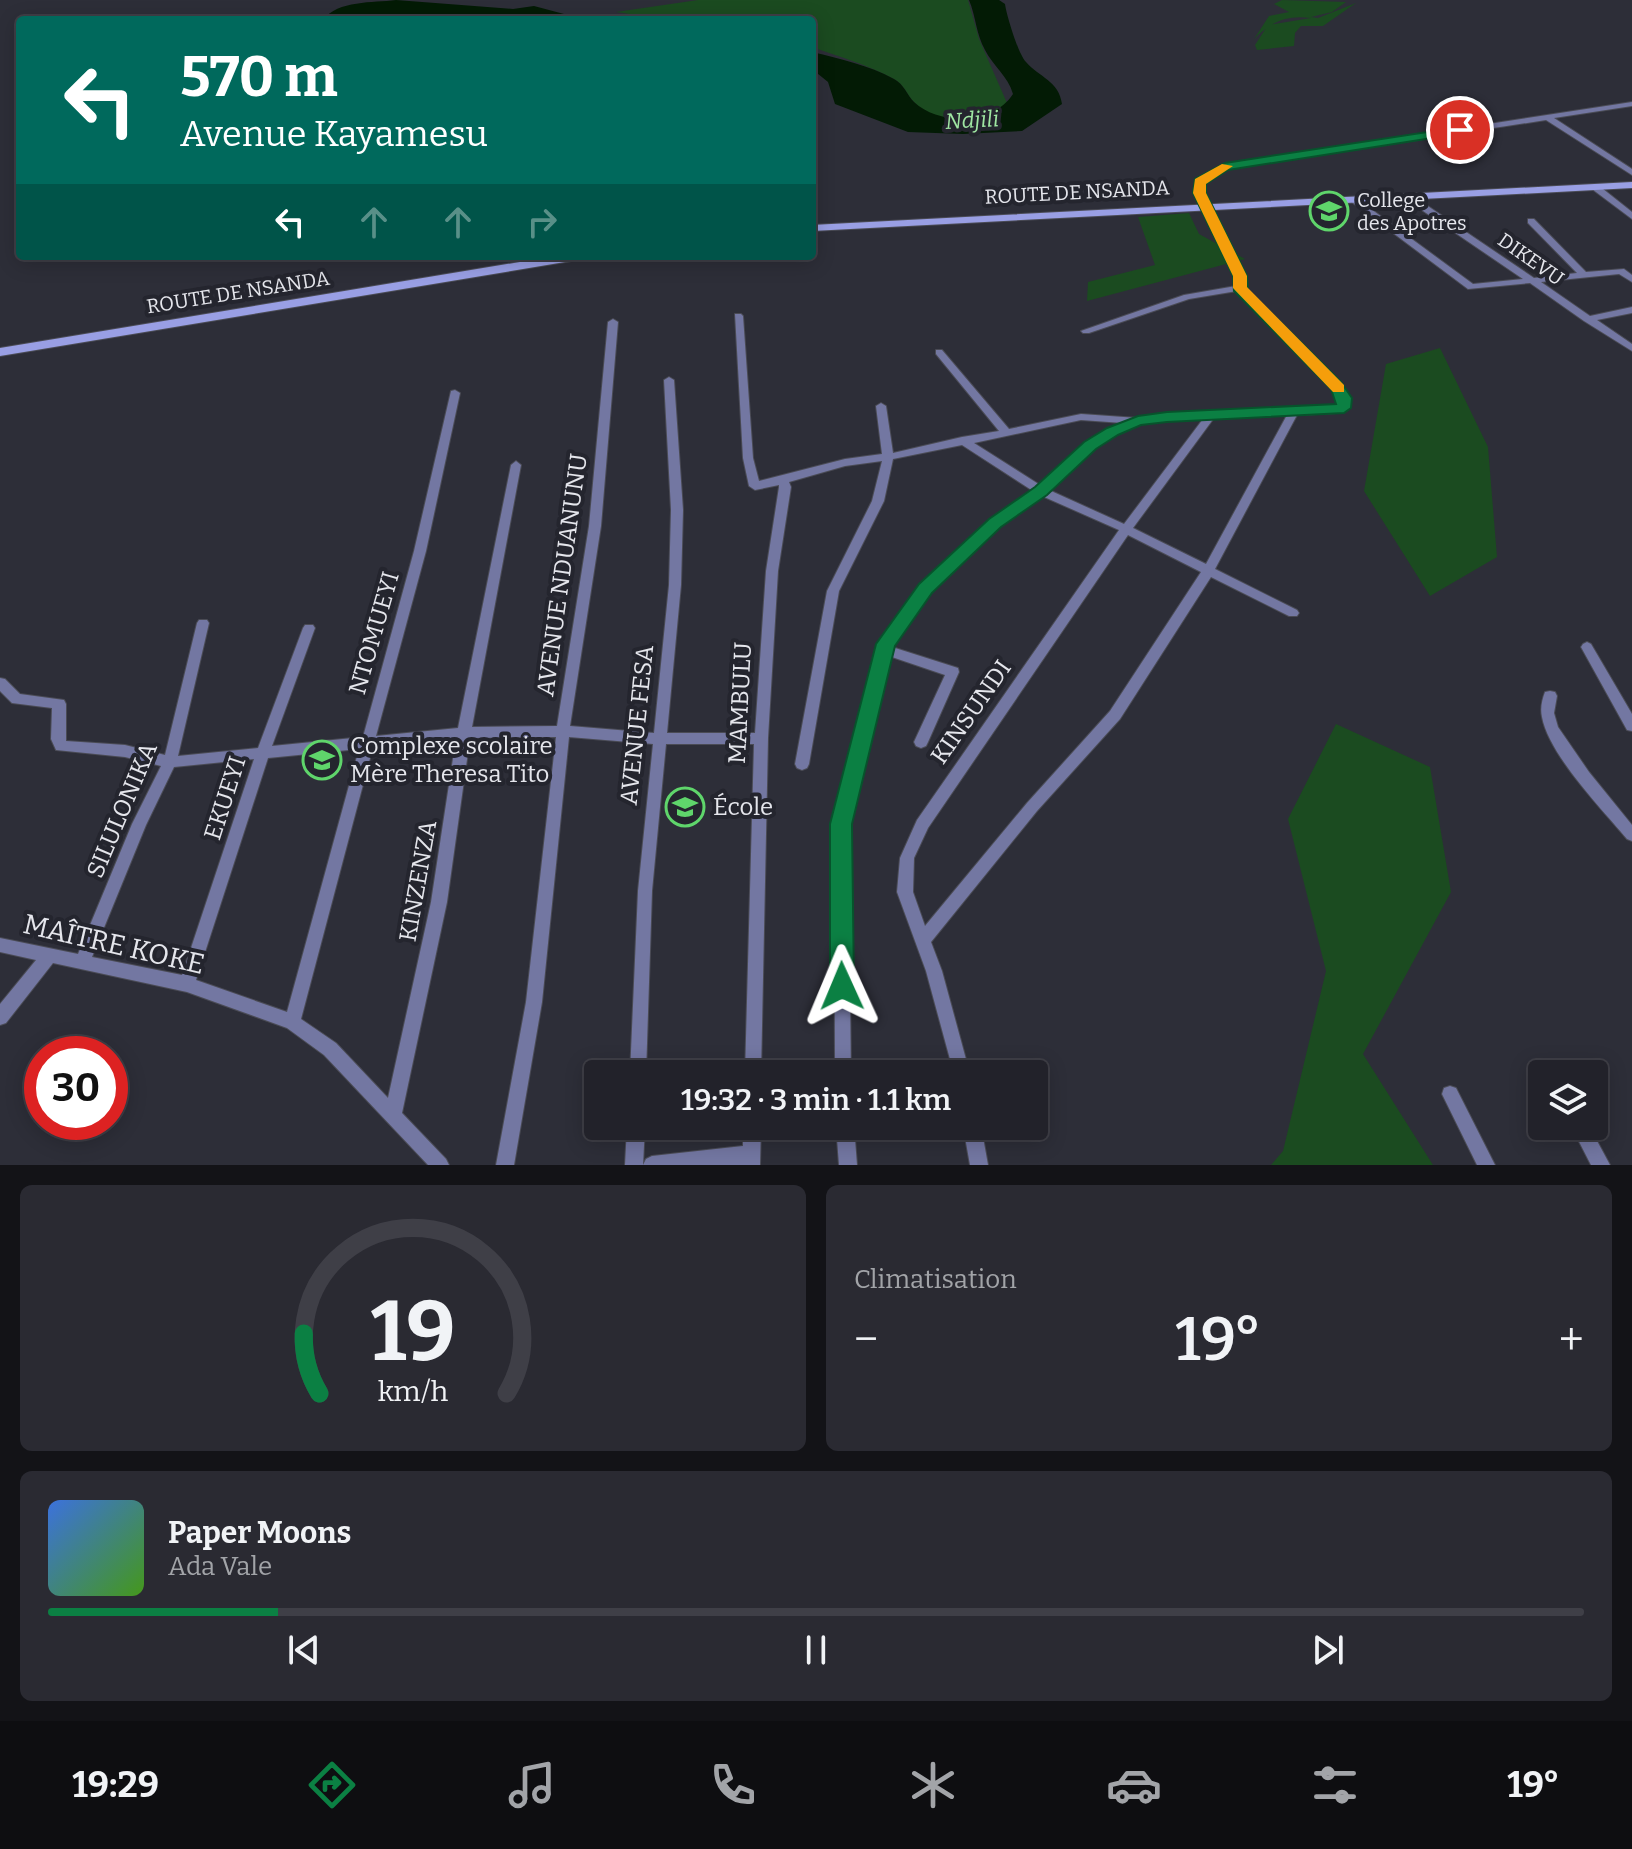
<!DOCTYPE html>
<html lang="fr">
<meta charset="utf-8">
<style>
:root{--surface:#22222a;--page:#2a2a32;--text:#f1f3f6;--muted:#a2a4a8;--line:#3f3f47;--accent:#0b8043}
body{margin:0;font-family:Bitter,serif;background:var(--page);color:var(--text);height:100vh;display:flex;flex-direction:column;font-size:30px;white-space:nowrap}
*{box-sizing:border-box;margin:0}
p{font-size:26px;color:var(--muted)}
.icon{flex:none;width:44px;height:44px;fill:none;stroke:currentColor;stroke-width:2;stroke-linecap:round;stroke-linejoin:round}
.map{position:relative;height:1165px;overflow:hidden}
.side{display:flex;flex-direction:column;gap:20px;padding:20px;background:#131317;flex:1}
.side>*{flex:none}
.hud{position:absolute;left:16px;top:16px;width:800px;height:244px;border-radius:8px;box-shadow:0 4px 20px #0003,0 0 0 2px var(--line);background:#00695c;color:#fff;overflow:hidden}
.fabs{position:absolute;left:1528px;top:1060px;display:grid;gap:16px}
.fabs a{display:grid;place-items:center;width:80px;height:80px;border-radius:8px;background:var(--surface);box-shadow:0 4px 20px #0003,0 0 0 2px var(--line);font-size:40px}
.speed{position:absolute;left:24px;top:1036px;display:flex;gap:16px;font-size:40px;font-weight:700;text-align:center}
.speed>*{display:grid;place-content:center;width:104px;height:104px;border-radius:50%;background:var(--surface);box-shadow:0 4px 20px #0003,0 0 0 2px var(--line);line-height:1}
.speed .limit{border:12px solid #d22;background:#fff;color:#111}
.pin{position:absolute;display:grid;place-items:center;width:68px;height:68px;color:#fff;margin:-34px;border:4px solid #fff;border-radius:50%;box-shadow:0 2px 8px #0007}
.me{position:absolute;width:88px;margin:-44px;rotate:359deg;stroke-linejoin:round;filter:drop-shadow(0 0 6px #0008)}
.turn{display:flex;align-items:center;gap:28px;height:168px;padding:0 32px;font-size:36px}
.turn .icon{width:104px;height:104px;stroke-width:2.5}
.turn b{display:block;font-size:56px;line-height:68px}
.lanes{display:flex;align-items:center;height:76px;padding:0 32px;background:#0003;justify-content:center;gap:40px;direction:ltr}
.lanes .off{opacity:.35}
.big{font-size:60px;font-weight:600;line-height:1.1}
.side .tile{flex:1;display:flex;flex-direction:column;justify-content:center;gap:12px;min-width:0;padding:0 28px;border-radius:12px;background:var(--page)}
.side .dial{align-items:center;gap:0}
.dial svg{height:208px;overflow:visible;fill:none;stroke:var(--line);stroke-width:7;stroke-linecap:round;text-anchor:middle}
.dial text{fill:var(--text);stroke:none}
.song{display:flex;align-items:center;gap:24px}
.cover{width:96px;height:96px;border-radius:12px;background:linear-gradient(135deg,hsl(220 70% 55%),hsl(100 70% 35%))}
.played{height:8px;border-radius:4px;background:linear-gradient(90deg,var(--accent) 15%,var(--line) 15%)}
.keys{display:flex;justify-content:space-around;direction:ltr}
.heat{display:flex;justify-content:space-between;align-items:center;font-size:44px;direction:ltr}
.side .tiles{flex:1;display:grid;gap:20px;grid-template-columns:1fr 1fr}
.tile:last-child{grid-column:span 2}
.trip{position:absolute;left:584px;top:1060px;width:464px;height:80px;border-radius:8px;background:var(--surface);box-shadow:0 4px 20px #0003,0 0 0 2px var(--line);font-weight:600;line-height:80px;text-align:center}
.tab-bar{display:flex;height:128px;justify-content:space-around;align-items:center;background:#0e0e11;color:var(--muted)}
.tab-bar .icon{width:56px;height:56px}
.tab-bar .selected{color:var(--accent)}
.tab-bar b{font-size:36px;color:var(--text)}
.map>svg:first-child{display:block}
</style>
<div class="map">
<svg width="1632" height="1165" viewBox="0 0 1632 1165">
<rect width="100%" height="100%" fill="#2d2e38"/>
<path fill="#1b4b20" d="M698,0H968L979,39L1007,103C984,122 937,127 914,102C907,95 904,84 894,79C868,65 840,57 812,47V20H671L616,12Z
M1282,0L1346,2L1332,12L1311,17L1318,18L1356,3L1323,26H1301L1295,33L1294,46L1257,50L1255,45L1268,25L1311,18C1287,15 1272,21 1254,39L1269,16L1289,12L1274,4Z
M1189,213L1199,234L1245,259L1087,301L1088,282L1155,265L1138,217Z
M1440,348L1488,447L1497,557L1430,596L1364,491L1386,364Z
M1336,724L1430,767L1451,892L1363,1054L1433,1165H1271L1283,1151L1326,971L1288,819Z"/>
<path fill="#031b05" d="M396,0L513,9L534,6L564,14L612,15L637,20H475L404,14L372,20H323C338,0 373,3 396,0Z
M969,0H999L1005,4C1006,13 1018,54 1026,62C1039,77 1059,81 1062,104L1022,131L963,134L908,132L835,104L828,82L812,69V52C841,59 868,65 894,79C904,84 907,95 914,102C940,126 993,125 1013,94C1008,76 993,66 985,50C976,34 976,17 969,0Z"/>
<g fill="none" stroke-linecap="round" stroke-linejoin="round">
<defs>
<path id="street" d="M1632,102V106L1554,118L1632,169V175L1546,120L1227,169L1204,183L1203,193L1245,276L1246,290L1340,384L1351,403L1348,410L1336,413L1297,415L1215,569L1297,610L1299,613L1297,616H1289L1211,577L1120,719L1037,811L931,942L942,971L970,1074H954L926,971L897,892L900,858L917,820L1119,530L1042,496L999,526L929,591L892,645V647L958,668L959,672L928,742L926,746L921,748L916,746L914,742L945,675L889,656L848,824L851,1074H835L834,824L880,644L921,585L991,520L1033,491L962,445L893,459L884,501L839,591L809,764L807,768L802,770L797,768L795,764L827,591L872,501L882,461L845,466L789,482L791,487L778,571L768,738L761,1074H745L754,744H666L652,891L646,1074H630L638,891L653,744L569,737L542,1002L514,1165H496L526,1002L556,737L470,738L447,902L402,1113L446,1159L449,1165H428L324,1055L287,1028L187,992L53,963L6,1023L0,1025V1004L36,960L0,952V938L78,954L132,824L161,766L125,757L56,750L51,739L52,708L12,703L0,691V678L5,679L20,694L64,700L66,704V741L125,745L165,755L197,623L199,620H207L209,623L178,756L258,748L303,628L305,625H313L315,628L272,746L363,737L414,551L451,391L455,390L460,393L426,551L376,736L458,728L511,465L516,461L521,465L472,727L557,726L589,526L608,322L613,319L618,322L601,526L570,726L654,733L669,585L671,510L664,380L669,377L674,380L683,510L681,585L667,733H755L766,571L779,487V485L755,490L749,486L743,458L735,314H741L743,316L753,458L759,481L845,459L882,454L876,406L881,403L886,406L893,453L962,437L999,431L936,354V350H942L1009,429L1081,414L1138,418L1167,414L1336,407L1340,406L1341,403L1332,388L1237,291L1189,299L1089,333H1083L1081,331L1184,295L1236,286L1235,276L1195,193L1197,180L1222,165ZM1287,415L1206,564L1133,528L1214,418ZM1203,419L1124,524L1049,490C1076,465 1103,434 1140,424C1160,419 1182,420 1203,419ZM1081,420L1123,423C1090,436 1066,462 1040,485L974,443ZM1128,535L1201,572L1110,711L1027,803L925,926L913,892L914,858L928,828ZM456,739L431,902L388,1098L336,1043L301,1019L373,747ZM359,749L287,1012L196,980L268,758ZM254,759L182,975L92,957L146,825L174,767Z
M1592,185H1598L1632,212V219L1592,189Z
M1407,196H1413L1534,278L1577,273L1528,223V219H1534L1586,272L1624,269L1632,275V282L1619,274L1541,282L1590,316L1632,307V313L1597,320L1632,344V351L1584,321L1530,283L1468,289L1349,200L1356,198L1473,284L1523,279L1407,200Z
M1587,642L1591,644L1632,714V731L1627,730L1581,647L1583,644Z
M1550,691L1555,692L1557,696L1554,713L1558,727L1589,772L1632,825V841L1627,839C1602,809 1549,755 1542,717C1540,708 1542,700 1545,692Z
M1450,1086L1456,1088L1495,1165H1477L1442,1094L1444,1088Z
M627,1126H645L643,1165H625Z
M743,1126H761L760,1165H643L646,1159L652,1156L743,1146Z
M836,1126H854L857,1165H839Z
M963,1126H981L988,1165H970Z
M1571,1126H1589L1610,1165H1591Z"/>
<path id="secondary" d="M1632,182V188L812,231V225Z
M556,256H583L577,260L0,356V348Z"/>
</defs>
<use href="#street" stroke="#4a4b55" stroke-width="2"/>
<use href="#secondary" stroke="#4a4b55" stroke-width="2"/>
<use href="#street" fill="#7377a2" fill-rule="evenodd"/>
<use href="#secondary" fill="#999fe4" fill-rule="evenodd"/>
</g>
<path fill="#0b8043" stroke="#07532c" stroke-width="2" d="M1460,127L1464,133L1228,170L1206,184V193L1247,276L1248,290L1341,382L1352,398L1351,408L1344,413L1167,422L1141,425L1118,435L1096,449L1047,495L1001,527L932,593L895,646L852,824L854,986L851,994L842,998L834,994L830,986V824L876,644L919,584L989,519L1035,487L1084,442L1107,428L1138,416L1167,412L1336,404L1331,389L1234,291L1233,276L1193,193L1195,179L1225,163Z"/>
<path fill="#f59e0b" d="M1222,164L1233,166L1206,184V193L1247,276V287L1344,385V392H1333L1233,288V276L1193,193L1195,179Z"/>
<defs>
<symbol id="school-ring" viewBox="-11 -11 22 22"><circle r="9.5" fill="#24252e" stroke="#5fd56b" stroke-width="1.5"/><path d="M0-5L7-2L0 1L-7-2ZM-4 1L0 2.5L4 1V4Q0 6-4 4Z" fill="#5fd56b"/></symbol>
</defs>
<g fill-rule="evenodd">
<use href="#school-ring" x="1307" y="189" width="44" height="44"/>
<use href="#school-ring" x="300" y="738" width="44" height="44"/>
<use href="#school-ring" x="663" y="785" width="44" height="44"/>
</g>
<g text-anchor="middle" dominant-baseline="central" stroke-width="8" stroke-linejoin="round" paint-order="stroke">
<g font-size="20" fill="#e5e6ec" stroke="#24252e">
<text transform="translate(1077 192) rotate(-3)">ROUTE DE NSANDA</text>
<text transform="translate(1531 259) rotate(35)">DIKEVU</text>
<text transform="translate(238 292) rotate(-9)">ROUTE DE NSANDA</text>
</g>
<g font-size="20" fill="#e5e6ec" stroke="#24252e" text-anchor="start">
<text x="1357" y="200">College<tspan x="1357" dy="23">des Apotres</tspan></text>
</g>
<g font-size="22" font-style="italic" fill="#a0e7a3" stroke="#24252e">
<text transform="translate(972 120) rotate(-3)">Ndjili</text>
</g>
<g font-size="24" fill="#e5e6ec" stroke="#24252e">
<text transform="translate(562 575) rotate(-82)">AVENUE NDUANUNU</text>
<text transform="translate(374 633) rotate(-74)">NTOMUEYI</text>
<text transform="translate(740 703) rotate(-87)">MAMBULU</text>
<text transform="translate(971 712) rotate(-55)">KINSUNDI</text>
<text transform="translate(637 725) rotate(-84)">AVENUE FESA</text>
<text transform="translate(225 798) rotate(-72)">EKUEYI</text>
<text transform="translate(122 810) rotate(-67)">SILULONIKA</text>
<text transform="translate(418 881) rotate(-80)">KINZENZA</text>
</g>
<g font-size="24" fill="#e5e6ec" stroke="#24252e" text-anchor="start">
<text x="350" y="746">Complexe scolaire<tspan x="350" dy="28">Mère Theresa Tito</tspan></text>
<text x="713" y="807">École</text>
</g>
<g font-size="28" fill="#e5e6ec" stroke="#24252e">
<text transform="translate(114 944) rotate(13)">MAÎTRE KOKE</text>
</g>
</g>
</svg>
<div class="fabs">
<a><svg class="icon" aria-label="layers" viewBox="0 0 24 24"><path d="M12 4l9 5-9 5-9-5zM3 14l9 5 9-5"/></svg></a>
</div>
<div class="speed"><div class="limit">30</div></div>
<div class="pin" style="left:1460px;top:130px;background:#d93025"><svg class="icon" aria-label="arrive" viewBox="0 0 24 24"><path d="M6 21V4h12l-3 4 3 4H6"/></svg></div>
<svg class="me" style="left:842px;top:986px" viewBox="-20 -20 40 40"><path d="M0-17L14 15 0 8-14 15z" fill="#0b8043" stroke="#fff" stroke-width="4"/></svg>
<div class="trip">19:32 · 3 min · 1.1 km</div>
<div class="hud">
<div class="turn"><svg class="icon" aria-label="left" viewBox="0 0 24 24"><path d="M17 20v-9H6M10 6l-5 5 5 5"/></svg><div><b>570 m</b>Avenue Kayamesu</div></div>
<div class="lanes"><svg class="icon" aria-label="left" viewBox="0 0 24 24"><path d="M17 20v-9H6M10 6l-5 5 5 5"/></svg><svg class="icon off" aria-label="ahead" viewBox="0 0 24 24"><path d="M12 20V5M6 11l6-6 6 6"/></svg><svg class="icon off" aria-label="ahead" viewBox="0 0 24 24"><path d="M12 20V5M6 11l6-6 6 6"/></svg><svg class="icon off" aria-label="right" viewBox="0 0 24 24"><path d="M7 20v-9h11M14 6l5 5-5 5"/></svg></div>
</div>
</div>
<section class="side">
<div class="tiles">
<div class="tile dial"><svg viewBox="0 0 100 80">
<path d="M14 69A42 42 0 1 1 86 69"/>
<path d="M14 69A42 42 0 0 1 8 46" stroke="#0b8043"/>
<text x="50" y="56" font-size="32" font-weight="700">19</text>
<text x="50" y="72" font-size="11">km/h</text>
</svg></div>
<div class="tile"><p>Climatisation</p>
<div class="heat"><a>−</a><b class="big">19°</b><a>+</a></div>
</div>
<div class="tile">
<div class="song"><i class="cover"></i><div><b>Paper Moons</b><p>Ada Vale</p></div></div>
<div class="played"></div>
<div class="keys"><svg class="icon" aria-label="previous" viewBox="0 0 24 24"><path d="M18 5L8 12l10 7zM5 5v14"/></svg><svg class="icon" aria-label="pause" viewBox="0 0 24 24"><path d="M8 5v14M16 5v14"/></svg><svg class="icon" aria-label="next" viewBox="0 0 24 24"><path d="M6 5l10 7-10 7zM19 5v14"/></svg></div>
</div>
</div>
</section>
<nav class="tab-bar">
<b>19:29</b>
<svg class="icon selected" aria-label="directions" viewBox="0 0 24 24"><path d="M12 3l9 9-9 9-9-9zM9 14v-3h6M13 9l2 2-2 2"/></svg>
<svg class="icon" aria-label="music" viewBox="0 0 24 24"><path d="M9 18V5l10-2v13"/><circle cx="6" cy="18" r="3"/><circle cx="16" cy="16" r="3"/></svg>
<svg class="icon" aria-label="phone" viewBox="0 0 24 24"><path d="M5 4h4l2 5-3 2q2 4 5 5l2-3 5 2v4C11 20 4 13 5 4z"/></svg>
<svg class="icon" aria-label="climate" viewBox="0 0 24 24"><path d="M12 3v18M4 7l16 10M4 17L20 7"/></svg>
<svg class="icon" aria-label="car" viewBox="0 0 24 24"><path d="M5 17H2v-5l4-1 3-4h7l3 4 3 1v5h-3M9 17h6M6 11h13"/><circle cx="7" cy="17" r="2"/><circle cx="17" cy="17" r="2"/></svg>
<svg class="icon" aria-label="filters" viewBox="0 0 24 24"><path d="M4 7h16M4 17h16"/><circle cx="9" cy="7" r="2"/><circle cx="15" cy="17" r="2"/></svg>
<b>19°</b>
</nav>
